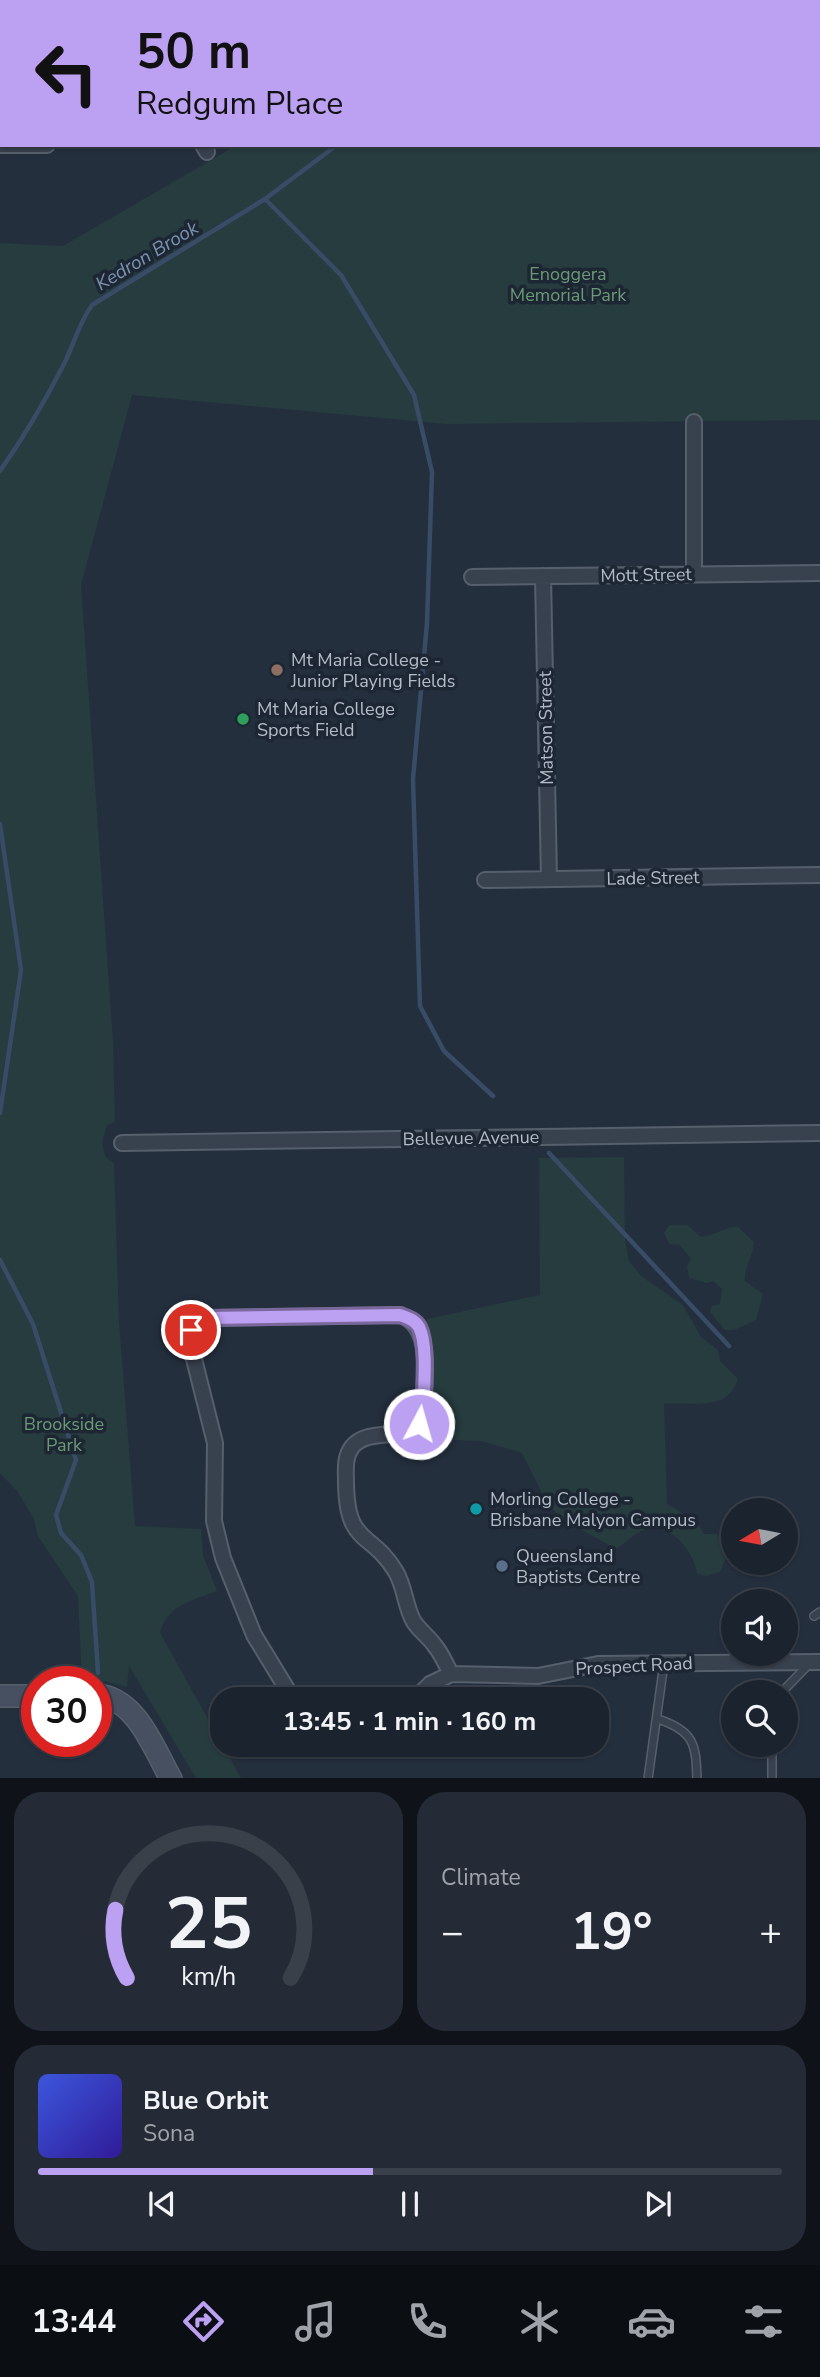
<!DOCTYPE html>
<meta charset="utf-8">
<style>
:root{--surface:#1b232e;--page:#242b36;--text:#f1f3f6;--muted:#a0a4aa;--line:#39404a;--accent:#bca0f2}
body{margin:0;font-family:"Nunito Sans",sans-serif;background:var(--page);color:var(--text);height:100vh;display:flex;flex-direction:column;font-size:26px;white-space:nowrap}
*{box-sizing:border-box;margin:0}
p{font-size:23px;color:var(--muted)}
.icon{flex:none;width:38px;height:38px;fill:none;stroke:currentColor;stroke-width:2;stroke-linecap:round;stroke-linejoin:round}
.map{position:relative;height:1778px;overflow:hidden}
.drawer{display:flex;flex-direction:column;gap:14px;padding:14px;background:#0f1319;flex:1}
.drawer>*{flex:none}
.hud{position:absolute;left:0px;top:0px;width:821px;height:147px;box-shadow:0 2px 5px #0004,0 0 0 2px var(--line);background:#bca0f2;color:#111;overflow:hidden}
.needle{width:46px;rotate:260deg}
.tools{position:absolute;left:721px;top:1498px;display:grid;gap:14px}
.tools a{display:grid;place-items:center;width:77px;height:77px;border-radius:50%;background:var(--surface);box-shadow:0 2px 5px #0004,0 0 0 2px var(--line);font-size:35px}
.speed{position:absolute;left:21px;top:1666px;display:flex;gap:14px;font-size:35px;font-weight:700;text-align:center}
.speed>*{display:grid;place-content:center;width:91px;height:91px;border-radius:50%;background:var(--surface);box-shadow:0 2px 5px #0004,0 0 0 2px var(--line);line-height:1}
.speed .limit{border:10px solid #d22;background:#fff;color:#111}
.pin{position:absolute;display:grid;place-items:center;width:60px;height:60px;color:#fff;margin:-30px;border:4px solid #fff;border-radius:50%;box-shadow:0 2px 7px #0007}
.me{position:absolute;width:77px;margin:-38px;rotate:6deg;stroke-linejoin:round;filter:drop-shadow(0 0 5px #0008)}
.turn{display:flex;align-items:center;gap:24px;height:147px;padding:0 21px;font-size:32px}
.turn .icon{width:91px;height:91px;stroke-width:2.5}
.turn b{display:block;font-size:49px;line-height:60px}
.big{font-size:52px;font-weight:700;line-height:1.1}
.drawer .tile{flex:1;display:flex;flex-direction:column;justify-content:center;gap:10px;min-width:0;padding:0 24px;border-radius:28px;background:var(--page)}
.drawer .dial{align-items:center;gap:0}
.dial svg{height:182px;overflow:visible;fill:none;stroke:var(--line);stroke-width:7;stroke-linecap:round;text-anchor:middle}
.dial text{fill:var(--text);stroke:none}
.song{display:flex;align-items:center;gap:21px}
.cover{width:84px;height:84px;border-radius:10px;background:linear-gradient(135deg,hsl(230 70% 55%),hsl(250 70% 35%))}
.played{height:7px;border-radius:4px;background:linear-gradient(90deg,var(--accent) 45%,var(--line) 45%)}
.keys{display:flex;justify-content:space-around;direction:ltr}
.heat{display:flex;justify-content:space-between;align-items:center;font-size:38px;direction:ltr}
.drawer .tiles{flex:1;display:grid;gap:14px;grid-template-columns:1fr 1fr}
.tile:last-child{grid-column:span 2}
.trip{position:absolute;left:210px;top:1687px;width:399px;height:70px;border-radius:28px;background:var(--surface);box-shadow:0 2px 5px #0004,0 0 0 2px var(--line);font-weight:700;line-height:70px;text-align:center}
.menu{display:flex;height:112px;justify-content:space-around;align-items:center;background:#0b0e12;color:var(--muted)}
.menu .icon{width:49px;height:49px}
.menu .on{color:var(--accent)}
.menu b{font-size:32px;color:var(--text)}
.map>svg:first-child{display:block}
</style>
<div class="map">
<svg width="820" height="1779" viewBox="0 0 820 1779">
<rect width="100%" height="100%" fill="#242f3e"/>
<path fill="#263c3f" d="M448,0H633L446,2Z
M820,33V420L446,424L132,395L81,585L113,1042L115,1122L107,1125L102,1143L105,1156L114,1164L119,1322L135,1526L201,1529L203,1555L217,1591C193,1600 166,1606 160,1633L241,1778H196L129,1666L127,1687L100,1680H82L78,1596L38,1536L33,1517L17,1491L0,1473V243L63,246L237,145H819Z
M624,1157L625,1240L629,1261L641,1276L683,1305L701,1337L718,1350L720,1361L738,1379C727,1413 692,1401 664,1404L667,1504L696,1521L704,1534H717C731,1546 727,1556 720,1572L706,1576L697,1574C695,1552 669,1520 644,1530C634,1534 625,1543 616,1549L559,1517L543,1495L522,1453L481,1441L428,1439L432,1372L427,1319L540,1295L539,1158Z
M669,1225H687L701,1237C716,1236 723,1226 738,1227L754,1242C753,1257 744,1266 745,1281L763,1294L756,1320L734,1330H725L710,1312L712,1306L720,1304L722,1289L713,1281L707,1283L689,1278L687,1266L691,1259L680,1245L669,1244L664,1233Z"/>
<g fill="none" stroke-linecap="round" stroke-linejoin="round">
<path stroke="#394c67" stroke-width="4.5" d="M535,2L538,0
M265,199L341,275L414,395L432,472L427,623L413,779L420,1006L444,1051L493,1096
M0,471C24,437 45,401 64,364C74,344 79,323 92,305L265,199L337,145
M0,824L21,970L0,1113
M549,1153L729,1346
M0,1260L33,1324L76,1460L56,1515L61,1533L81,1555L92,1582L98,1673"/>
<defs>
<path id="lane" d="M302,2L303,0
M814,1616L820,1612
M782,1692L810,1663
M658,1719C694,1731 696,1744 697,1779
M772,1745V1779
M648,1779L664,1663"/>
<path id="street" d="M162,0V2
M224,2L231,0
M0,145H47
M203,145L207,152
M694,422V574
M543,576L549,879
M472,577L820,573
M485,880L820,875
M122,1143L820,1133
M293,1699L254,1635L223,1558L214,1521L215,1443L189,1339C191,1327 197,1322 208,1318L400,1315C436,1326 423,1388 423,1417C408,1445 370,1425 352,1447C344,1458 346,1470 346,1483C347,1547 371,1530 396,1572C405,1587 405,1607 414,1622C420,1631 429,1637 435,1646C442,1654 446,1665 451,1674
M415,1699L430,1684L451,1674L538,1676L598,1664L820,1662"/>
<path id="secondary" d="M96,1695C136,1697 154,1749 171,1779
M0,1696H37"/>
</defs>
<use href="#lane" stroke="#565f6c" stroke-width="10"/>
<use href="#street" stroke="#565f6c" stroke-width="18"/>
<use href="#secondary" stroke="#565f6c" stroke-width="24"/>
<use href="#lane" stroke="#38414e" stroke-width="7"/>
<use href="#street" stroke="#38414e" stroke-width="14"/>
<use href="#secondary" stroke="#465061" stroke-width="21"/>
</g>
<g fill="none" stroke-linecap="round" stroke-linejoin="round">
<defs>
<path id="route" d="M191,1330L198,1321L208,1318L400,1315C408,1318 415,1320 419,1327C429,1347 423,1394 423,1417L419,1424"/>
</defs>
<use href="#route" stroke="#7a689d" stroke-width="18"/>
<use href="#route" stroke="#bca0f2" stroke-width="12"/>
</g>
<circle fill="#8d6e63" stroke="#1d2633" stroke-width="2.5" cx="277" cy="670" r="7"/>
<circle fill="#2e9e5b" stroke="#1d2633" stroke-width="2.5" cx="243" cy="719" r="7"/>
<circle fill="#0f9aa8" stroke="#1d2633" stroke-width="2.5" cx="476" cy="1509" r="7"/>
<circle fill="#5c6f8a" stroke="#1d2633" stroke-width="2.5" cx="502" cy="1566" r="7"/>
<g text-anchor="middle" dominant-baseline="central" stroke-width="7" stroke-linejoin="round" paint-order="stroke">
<g font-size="18" fill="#6b9a76" stroke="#1d2633">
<text x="568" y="274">Enoggera<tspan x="568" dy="21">Memorial Park</tspan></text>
<text x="64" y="1424">Brookside<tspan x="64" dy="21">Park</tspan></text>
</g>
<g font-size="18" fill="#b4bcc9" stroke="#1d2633">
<text transform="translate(646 575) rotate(-1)">Mott Street</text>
<text transform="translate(546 728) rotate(-91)">Matson Street</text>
<text transform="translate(653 878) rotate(-1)">Lade Street</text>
<text transform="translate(471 1138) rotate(-1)">Bellevue Avenue</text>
<text transform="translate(634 1666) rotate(-3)">Prospect Road</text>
</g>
<g font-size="18" fill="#b4bcc9" stroke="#1d2633" text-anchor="start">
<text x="291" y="660">Mt Maria College -<tspan x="291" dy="21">Junior Playing Fields</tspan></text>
<text x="257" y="709">Mt Maria College<tspan x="257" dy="21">Sports Field</tspan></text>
<text x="490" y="1499">Morling College -<tspan x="490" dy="21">Brisbane Malyon Campus</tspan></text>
<text x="516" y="1556">Queensland<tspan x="516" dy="21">Baptists Centre</tspan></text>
</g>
<g font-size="19" font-style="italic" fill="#7c92b1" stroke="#1d2633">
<text transform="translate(147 256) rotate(-31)">Kedron Brook</text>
</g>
</g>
</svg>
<div class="tools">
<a><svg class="needle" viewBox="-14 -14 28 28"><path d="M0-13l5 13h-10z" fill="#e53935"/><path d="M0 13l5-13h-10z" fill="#a0a4aa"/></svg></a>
<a><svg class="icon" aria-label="sound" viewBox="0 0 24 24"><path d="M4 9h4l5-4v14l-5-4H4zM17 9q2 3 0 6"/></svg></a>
<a><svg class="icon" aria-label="search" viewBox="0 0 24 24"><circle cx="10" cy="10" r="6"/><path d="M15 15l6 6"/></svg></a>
</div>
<div class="speed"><div class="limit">30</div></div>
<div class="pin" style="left:191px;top:1330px;background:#d93025"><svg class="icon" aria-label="arrive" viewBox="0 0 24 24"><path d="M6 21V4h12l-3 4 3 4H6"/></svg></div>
<svg class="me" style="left:419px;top:1424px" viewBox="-20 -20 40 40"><circle r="17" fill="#bca0f2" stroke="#fff" stroke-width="3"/><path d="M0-11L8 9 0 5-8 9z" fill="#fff"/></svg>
<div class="trip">13:45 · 1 min · 160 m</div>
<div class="hud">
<div class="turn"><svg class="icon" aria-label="left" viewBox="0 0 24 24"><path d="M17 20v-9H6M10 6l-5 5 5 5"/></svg><div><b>50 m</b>Redgum Place</div></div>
</div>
</div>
<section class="drawer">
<div class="tiles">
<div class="tile dial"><svg viewBox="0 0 100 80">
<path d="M14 69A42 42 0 1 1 86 69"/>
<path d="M14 69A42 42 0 0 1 9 39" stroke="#bca0f2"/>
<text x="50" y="56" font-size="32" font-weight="700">25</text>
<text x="50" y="72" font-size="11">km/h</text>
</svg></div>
<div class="tile"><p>Climate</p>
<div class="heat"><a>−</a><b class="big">19°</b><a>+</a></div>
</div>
<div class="tile">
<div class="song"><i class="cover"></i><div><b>Blue Orbit</b><p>Sona</p></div></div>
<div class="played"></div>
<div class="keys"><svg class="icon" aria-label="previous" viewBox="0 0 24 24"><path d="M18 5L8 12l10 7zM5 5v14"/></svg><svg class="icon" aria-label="pause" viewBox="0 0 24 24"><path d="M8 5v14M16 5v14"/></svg><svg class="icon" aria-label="next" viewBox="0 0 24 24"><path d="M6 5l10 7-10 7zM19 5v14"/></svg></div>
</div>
</div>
</section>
<nav class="menu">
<b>13:44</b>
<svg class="icon on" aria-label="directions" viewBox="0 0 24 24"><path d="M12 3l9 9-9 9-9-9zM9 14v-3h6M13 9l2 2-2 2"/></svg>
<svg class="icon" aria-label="music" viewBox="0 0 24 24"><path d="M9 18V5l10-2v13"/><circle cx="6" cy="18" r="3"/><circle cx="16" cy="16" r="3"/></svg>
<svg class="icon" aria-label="phone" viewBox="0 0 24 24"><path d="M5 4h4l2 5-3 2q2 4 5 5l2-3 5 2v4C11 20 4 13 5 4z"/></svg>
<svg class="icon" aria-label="climate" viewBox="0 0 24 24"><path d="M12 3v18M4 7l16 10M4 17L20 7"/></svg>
<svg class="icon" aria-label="car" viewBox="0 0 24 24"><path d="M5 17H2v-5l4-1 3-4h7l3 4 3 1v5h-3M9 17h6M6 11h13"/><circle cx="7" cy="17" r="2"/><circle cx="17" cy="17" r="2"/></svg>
<svg class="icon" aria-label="filters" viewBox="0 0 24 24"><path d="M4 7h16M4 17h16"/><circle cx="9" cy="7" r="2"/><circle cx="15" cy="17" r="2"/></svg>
</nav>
